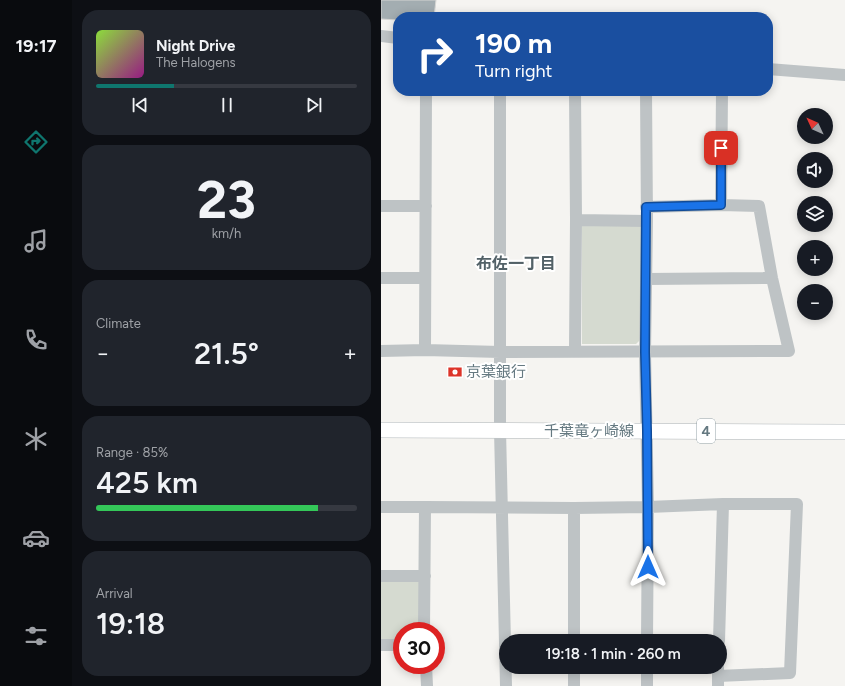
<!DOCTYPE html>
<meta charset="utf-8">
<style>
:root{--surface:#171b24;--page:#20242c;--text:#f1f3f6;--muted:#9ea1a6;--line:#363941;--accent:#0f766e}
body{margin:0;font-family:Figtree,"Noto Sans JP",sans-serif;background:var(--page);color:var(--text);height:100vh;display:flex;flex-direction:column;font-size:15px;white-space:nowrap}
*{box-sizing:border-box;margin:0}
p{font-size:13px;color:var(--muted)}
.icon{flex:none;width:22px;height:22px;fill:none;stroke:currentColor;stroke-width:2;stroke-linecap:round;stroke-linejoin:round}
.map{position:relative;flex:1;overflow:hidden}
.panel{display:flex;flex-direction:column;gap:10px;padding:10px;background:#0d0f14;width:309px}
.panel>*{flex:none}
.guide{position:absolute;left:12px;top:12px;width:380px;height:84px;border-radius:16px;box-shadow:0 2px 10px #0003;background:#1a4fa0;color:#fff;overflow:hidden}
.needle{width:26px;rotate:314deg}
.fabs{position:absolute;left:416px;top:108px;display:grid;gap:8px}
.fabs a{display:grid;place-items:center;width:36px;height:36px;border-radius:50%;background:var(--surface);box-shadow:0 2px 10px #0003;font-size:20px}
.speed{position:absolute;left:12px;top:622px;display:flex;gap:8px;font-size:20px;font-weight:700;text-align:center}
.speed>*{display:grid;place-content:center;width:52px;height:52px;border-radius:50%;background:var(--surface);box-shadow:0 2px 10px #0003;line-height:1}
.speed .limit{border:6px solid #d22;background:#fff;color:#111}
.pin{position:absolute;display:grid;place-items:center;width:34px;height:34px;color:#fff;margin:-17px;border-radius:8px;box-shadow:0 2px 6px #0006}
.me{position:absolute;width:44px;margin:-22px;rotate:0deg;stroke-linejoin:round;filter:drop-shadow(0 0 3px #0008)}
.turn{display:flex;align-items:center;gap:14px;height:84px;padding:0 16px;font-size:18px}
.turn .icon{width:52px;height:52px;stroke-width:2.5}
.turn b{display:block;font-size:28px;line-height:34px}
.big{font-size:30px;font-weight:600;line-height:1.1}
.panel .widget{flex:1;display:flex;flex-direction:column;justify-content:center;gap:6px;min-width:0;padding:0 14px;border-radius:16px;background:var(--page)}
.panel .dial{align-items:center;gap:0}
.dial b{font-size:52px;line-height:1}
.song{display:flex;align-items:center;gap:12px}
.cover{width:48px;height:48px;border-radius:6px;background:linear-gradient(135deg,hsl(90 70% 55%),hsl(310 70% 35%))}
.played{height:4px;border-radius:2px;background:linear-gradient(90deg,var(--accent) 30%,var(--line) 30%)}
.keys{display:flex;justify-content:space-around;direction:ltr}
.heat{display:flex;justify-content:space-between;align-items:center;font-size:22px;direction:ltr}
.charge{height:6px;border-radius:3px;background:linear-gradient(90deg,#34c759 85%,var(--line) 0)}
.trip{position:absolute;left:118px;top:634px;width:228px;height:40px;border-radius:20px;background:var(--surface);box-shadow:0 2px 10px #0003;font-weight:600;line-height:40px;text-align:center}
main{display:flex;flex:1;min-height:0}
.dock{display:flex;flex-direction:column;width:72px;justify-content:space-around;align-items:center;background:#090b0e;color:var(--muted)}
.dock .icon{width:28px;height:28px}
.dock .current{color:var(--accent)}
.dock b{font-size:18px;color:var(--text)}
.map>svg:first-child{display:block}
</style>
<main>
<nav class="dock">
<b>19:17</b>
<svg class="icon current" aria-label="directions" viewBox="0 0 24 24"><path d="M12 3l9 9-9 9-9-9zM9 14v-3h6M13 9l2 2-2 2"/></svg>
<svg class="icon" aria-label="music" viewBox="0 0 24 24"><path d="M9 18V5l10-2v13"/><circle cx="6" cy="18" r="3"/><circle cx="16" cy="16" r="3"/></svg>
<svg class="icon" aria-label="phone" viewBox="0 0 24 24"><path d="M5 4h4l2 5-3 2q2 4 5 5l2-3 5 2v4C11 20 4 13 5 4z"/></svg>
<svg class="icon" aria-label="climate" viewBox="0 0 24 24"><path d="M12 3v18M4 7l16 10M4 17L20 7"/></svg>
<svg class="icon" aria-label="car" viewBox="0 0 24 24"><path d="M5 17H2v-5l4-1 3-4h7l3 4 3 1v5h-3M9 17h6M6 11h13"/><circle cx="7" cy="17" r="2"/><circle cx="17" cy="17" r="2"/></svg>
<svg class="icon" aria-label="filters" viewBox="0 0 24 24"><path d="M4 7h16M4 17h16"/><circle cx="9" cy="7" r="2"/><circle cx="15" cy="17" r="2"/></svg>
</nav>
<section class="panel">
<div class="widget">
<div class="song"><i class="cover"></i><div><b>Night Drive</b><p>The Halogens</p></div></div>
<div class="played"></div>
<div class="keys"><svg class="icon" aria-label="previous" viewBox="0 0 24 24"><path d="M18 5L8 12l10 7zM5 5v14"/></svg><svg class="icon" aria-label="pause" viewBox="0 0 24 24"><path d="M8 5v14M16 5v14"/></svg><svg class="icon" aria-label="next" viewBox="0 0 24 24"><path d="M6 5l10 7-10 7zM19 5v14"/></svg></div>
</div>
<div class="widget dial"><b>23</b><p>km/h</p></div>
<div class="widget"><p>Climate</p>
<div class="heat"><a>−</a><b class="big">21.5°</b><a>+</a></div>
</div>
<div class="widget"><p>Range · 85%</p><b class="big">425 km</b><div class="charge"></div></div>
<div class="widget"><p>Arrival</p><b class="big">19:18</b></div>
</section>
<div class="map">
<svg width="464" height="686" viewBox="0 0 464 686">
<rect width="100%" height="100%" fill="#f5f4f1"/>
<path fill="#d5dad0" d="M201,224H260V339L255,344H201Z
M40,581L39,631H21V639H0V582Z"/>
<path fill="#a3adb1" stroke="#d6d6d4" d="M0,0H55L53,17H17V20L0,19Z"/>
<g fill="none" stroke-linecap="round" stroke-linejoin="round">
<defs>
<path id="major" d="M0,430L464,432"/>
</defs>
<use href="#major" stroke="#afb5b8" stroke-width="16"/>
<path stroke="#bec3c5" stroke-width="12" d="M0,36L17,38
M387,69L464,75
M119,91V430L125,686
M194,91L195,220L194,351
M265,91L266,221L264,352L267,507L266,641
M340,205L341,91
M0,206H45
M195,220L266,221
M0,278H44
M265,279L391,278
M44,350L45,91
M0,351L44,350L119,352L408,351L391,278L378,206L340,205L265,207
M0,507H44L43,631
M44,507L193,508L267,507L342,504H416L409,673L337,676
M0,576H44
M193,641V508
M338,641L342,504
M0,645H21
M45,665L46,686
M193,686V667
M266,686V667
M337,686V667"/>
<use href="#major" stroke="#fff" stroke-width="15"/>
</g>
<g fill="none" stroke-linecap="round" stroke-linejoin="round">
<defs>
<path id="route" d="M267,567L266,431L264,352L265,207L340,205V148"/>
</defs>
<use href="#route" stroke="#114b97" stroke-width="10"/>
<use href="#route" stroke="#1a73e8" stroke-width="7"/>
</g>
<defs>
<symbol id="bank-bare" viewBox="-9 -9 18 18"><path d="M-6-4H6V4H-6ZM0-2.3a2.3 2.3 0 1 0 0 4.6a2.3 2.3 0 1 0 0-4.6Z" fill="#dd3429" stroke="#fff" stroke-width="2.5" paint-order="stroke"/></symbol>
</defs>
<g fill-rule="evenodd">
<use href="#bank-bare" x="64" y="362" width="20" height="20"/>
</g>
<g text-anchor="middle" dominant-baseline="central" stroke-width="4" stroke-linejoin="round" paint-order="stroke">
<rect fill="#fff" stroke="#93a1a7" stroke-width="1" x="316" y="419" width="18" height="24" rx="3"/>
<g font-size="14" font-weight="bold" fill="#657981">
<text x="325" y="431">4</text>
</g>
<g font-size="15" fill="#657981" stroke="#fff" text-anchor="start">
<text x="85" y="372">京葉銀行</text>
</g>
<g font-size="15" fill="#657981" stroke="#fff">
<text x="208" y="431">千葉竜ヶ崎線</text>
</g>
<g font-size="16" font-weight="bold" fill="#526167" stroke="#fff">
<text x="135" y="263">布佐一丁目</text>
</g>
</g>
</svg>
<div class="fabs">
<a><svg class="needle" viewBox="-14 -14 28 28"><path d="M0-13l5 13h-10z" fill="#e53935"/><path d="M0 13l5-13h-10z" fill="#9ea1a6"/></svg></a>
<a><svg class="icon" aria-label="sound" viewBox="0 0 24 24"><path d="M4 9h4l5-4v14l-5-4H4zM17 9q2 3 0 6"/></svg></a>
<a><svg class="icon" aria-label="layers" viewBox="0 0 24 24"><path d="M12 4l9 5-9 5-9-5zM3 14l9 5 9-5"/></svg></a>
<a>+</a>
<a>−</a>
</div>
<div class="speed"><div class="limit">30</div></div>
<div class="pin" style="left:340px;top:148px;background:#d93025"><svg class="icon" aria-label="arrive" viewBox="0 0 24 24"><path d="M6 21V4h12l-3 4 3 4H6"/></svg></div>
<svg class="me" style="left:267px;top:567px" viewBox="-20 -20 40 40"><path d="M0-17L14 15 0 8-14 15z" fill="#1a73e8" stroke="#fff" stroke-width="4"/></svg>
<div class="trip">19:18 · 1 min · 260 m</div>
<div class="guide">
<div class="turn"><svg class="icon" aria-label="right" viewBox="0 0 24 24"><path d="M7 20v-9h11M14 6l5 5-5 5"/></svg><div><b>190 m</b>Turn right</div></div>
</div>
</div>
</main>
